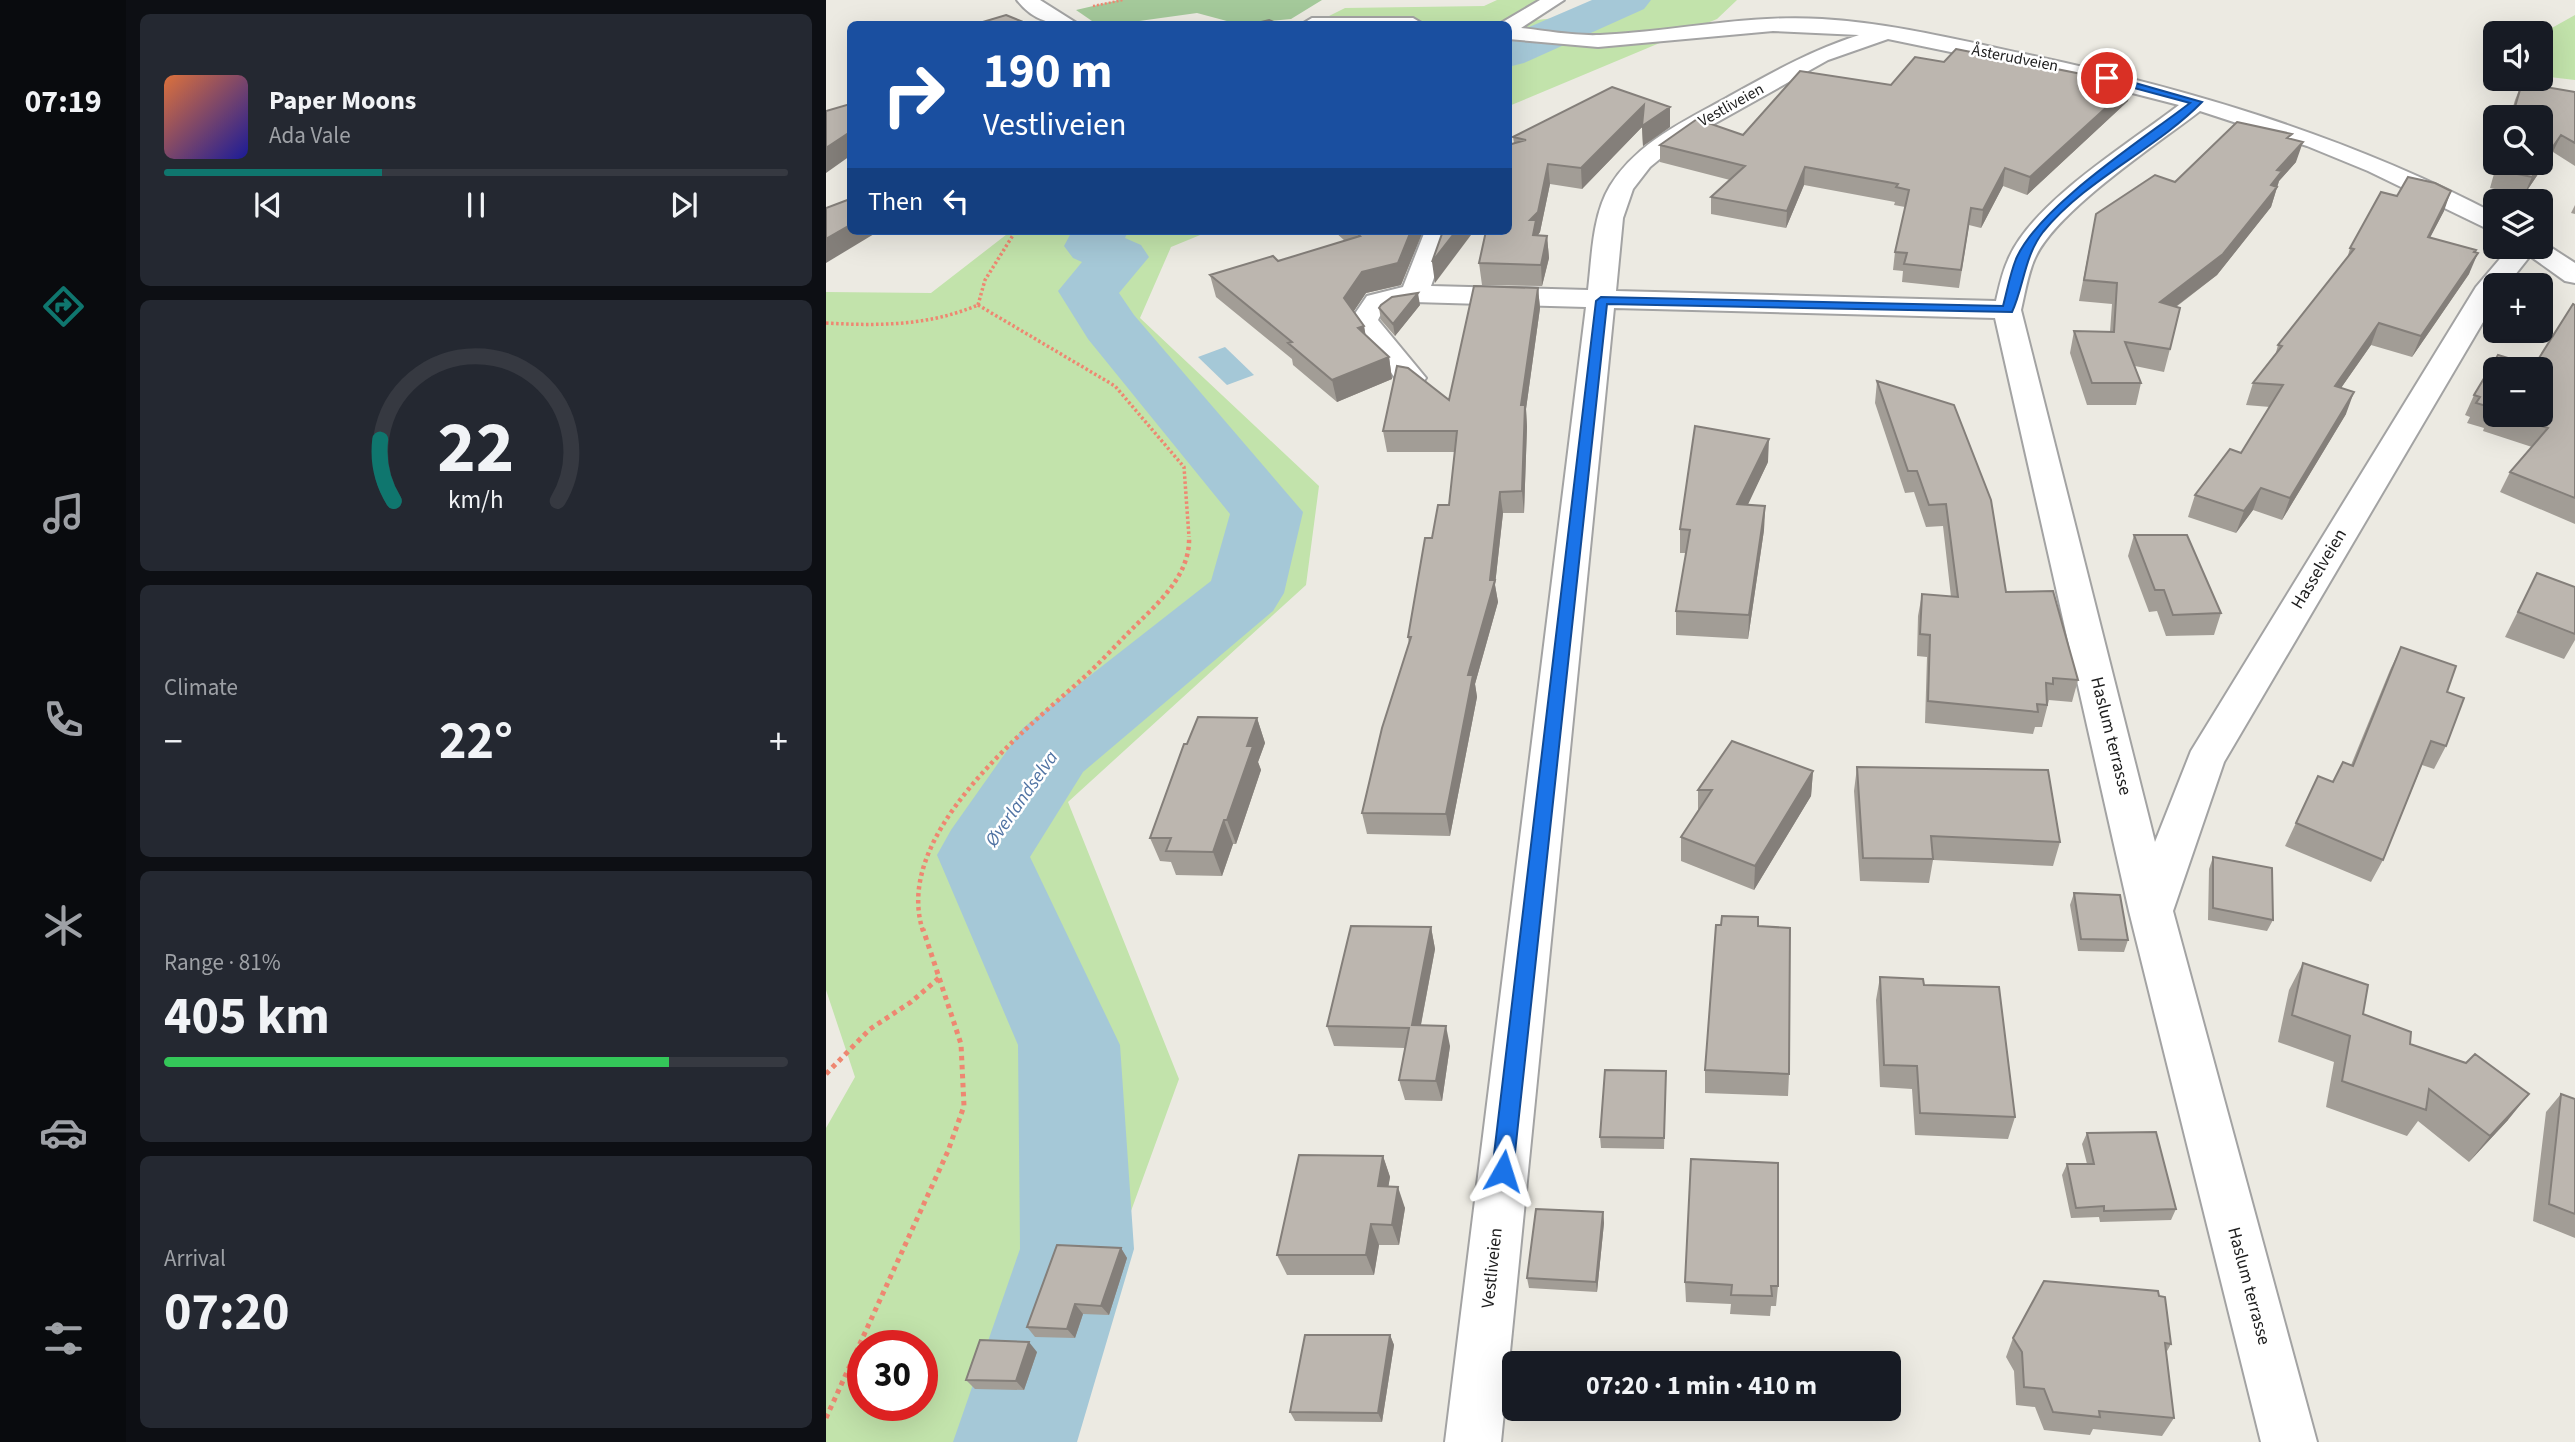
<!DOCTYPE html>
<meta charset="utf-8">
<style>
:root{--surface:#171b24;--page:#242831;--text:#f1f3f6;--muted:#9ea1a6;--line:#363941;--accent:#0f766e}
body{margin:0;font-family:"Source Sans 3",sans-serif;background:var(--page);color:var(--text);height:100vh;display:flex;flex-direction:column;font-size:26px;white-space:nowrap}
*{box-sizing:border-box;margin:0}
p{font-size:23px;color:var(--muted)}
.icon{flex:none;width:38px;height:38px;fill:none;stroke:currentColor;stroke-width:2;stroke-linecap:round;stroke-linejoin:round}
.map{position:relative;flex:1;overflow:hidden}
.side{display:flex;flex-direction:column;gap:14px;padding:14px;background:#0d0f14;width:700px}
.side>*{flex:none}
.top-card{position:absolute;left:21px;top:21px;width:665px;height:214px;border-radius:10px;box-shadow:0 7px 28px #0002;background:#1a4fa0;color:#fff;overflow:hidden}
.fabs{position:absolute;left:1657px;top:21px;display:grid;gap:14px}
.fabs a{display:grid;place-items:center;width:70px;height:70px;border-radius:10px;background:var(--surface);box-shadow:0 7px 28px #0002;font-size:35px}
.speed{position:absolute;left:21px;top:1330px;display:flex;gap:14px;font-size:35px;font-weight:700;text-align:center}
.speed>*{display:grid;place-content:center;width:91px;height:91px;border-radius:50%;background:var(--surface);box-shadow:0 7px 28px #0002;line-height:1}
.speed .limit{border:10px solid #d22;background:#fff;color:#111}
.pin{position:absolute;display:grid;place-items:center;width:60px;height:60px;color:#fff;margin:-30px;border:4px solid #fff;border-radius:50%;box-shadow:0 2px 7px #0007}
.me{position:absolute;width:77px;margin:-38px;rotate:6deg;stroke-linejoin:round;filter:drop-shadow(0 0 5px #0008)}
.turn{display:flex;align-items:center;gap:24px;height:147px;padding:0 21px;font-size:32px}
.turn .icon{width:91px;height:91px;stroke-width:2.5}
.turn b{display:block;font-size:49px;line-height:60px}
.then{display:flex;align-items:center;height:66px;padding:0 21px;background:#0003;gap:14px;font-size:26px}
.big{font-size:52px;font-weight:700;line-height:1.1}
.side .card{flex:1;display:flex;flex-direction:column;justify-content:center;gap:10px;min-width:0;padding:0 24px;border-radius:10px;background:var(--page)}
.side .dial{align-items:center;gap:0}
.dial svg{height:182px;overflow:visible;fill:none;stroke:var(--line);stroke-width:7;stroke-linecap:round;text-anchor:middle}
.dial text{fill:var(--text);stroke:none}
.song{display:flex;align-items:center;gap:21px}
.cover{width:84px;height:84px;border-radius:10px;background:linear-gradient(135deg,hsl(20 70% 55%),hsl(240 70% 35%))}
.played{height:7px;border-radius:4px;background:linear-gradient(90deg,var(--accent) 35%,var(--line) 35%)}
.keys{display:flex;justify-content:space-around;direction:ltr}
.heat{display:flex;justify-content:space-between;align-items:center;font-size:38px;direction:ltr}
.charge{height:10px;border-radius:5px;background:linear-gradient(90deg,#34c759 81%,var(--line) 0)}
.trip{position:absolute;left:676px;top:1351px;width:399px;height:70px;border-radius:10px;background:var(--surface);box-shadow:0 7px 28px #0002;font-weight:700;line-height:70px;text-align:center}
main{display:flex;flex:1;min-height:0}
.tab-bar{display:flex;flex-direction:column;width:126px;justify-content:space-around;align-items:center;background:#090b0e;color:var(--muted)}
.tab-bar .icon{width:49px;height:49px}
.tab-bar .active{color:var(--accent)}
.tab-bar b{font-size:32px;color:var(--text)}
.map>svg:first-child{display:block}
</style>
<main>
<nav class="tab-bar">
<b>07:19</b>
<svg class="icon active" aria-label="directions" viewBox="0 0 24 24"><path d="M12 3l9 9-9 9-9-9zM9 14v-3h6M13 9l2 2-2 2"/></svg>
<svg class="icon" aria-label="music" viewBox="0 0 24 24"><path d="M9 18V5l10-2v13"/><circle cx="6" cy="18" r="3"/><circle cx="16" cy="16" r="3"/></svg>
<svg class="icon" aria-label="phone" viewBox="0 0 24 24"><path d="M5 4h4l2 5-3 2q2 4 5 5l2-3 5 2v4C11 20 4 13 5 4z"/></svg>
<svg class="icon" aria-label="climate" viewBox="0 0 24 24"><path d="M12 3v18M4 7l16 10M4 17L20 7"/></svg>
<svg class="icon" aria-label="car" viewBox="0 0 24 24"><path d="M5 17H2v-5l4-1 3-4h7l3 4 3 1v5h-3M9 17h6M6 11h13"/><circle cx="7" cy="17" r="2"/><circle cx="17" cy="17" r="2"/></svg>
<svg class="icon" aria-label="filters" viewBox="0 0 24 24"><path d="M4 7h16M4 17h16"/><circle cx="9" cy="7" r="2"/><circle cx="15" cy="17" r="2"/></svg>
</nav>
<section class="side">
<div class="card">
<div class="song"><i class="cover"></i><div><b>Paper Moons</b><p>Ada Vale</p></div></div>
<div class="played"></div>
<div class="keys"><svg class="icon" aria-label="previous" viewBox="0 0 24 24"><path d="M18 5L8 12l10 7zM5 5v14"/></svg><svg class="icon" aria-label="pause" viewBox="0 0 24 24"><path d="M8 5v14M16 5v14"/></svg><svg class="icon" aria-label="next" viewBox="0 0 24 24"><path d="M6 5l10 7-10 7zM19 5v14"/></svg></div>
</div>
<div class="card dial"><svg viewBox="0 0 100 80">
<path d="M14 69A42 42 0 1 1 86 69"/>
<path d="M14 69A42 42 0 0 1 8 42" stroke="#0f766e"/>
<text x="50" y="56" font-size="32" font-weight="700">22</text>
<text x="50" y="72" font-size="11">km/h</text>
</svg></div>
<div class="card"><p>Climate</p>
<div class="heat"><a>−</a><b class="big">22°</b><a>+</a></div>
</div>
<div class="card"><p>Range · 81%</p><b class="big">405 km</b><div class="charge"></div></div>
<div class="card"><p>Arrival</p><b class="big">07:20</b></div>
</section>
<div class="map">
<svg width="1749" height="1442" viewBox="0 0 1749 1442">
<rect width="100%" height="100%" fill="#eceae2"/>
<path fill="#c2e3ab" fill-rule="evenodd" d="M671,0H722L690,20L639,24L499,18L519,8L658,6Z
M784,0H911L891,19L683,106L682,24H670L740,17Z
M1749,15V80L1715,76V34Z
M185,231H384L345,247L314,318L493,486L480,585L242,802L353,1079L221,1442H0V1128L29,1077L0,990V292L105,293ZM37,1346H96V1405H37Z"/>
<path fill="#a4c99a" d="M293,0H496L465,19L412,24L371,13L306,22L266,21L250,10Z"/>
<path fill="#a5c8d7" d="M399,347L428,375L401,385L372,357Z"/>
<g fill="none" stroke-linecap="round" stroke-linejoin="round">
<path fill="#a5c8d7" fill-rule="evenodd" d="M766,0H825L818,9L698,63L682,67V36Z
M246,231H302L299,238L315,245L323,257L293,293L308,315L477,512L458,593L447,611L257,772L204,857L294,1045L308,1249L251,1442H127L194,1249L192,1045L111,855L125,830L197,728L385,581L404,514L262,339L232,291L256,262L247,258L238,246Z"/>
<defs>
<path id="minor" d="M191,0H214L252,24C228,26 207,21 191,0Z
M714,0H738L695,28C721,31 747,36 774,35C848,32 921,14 996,19C1063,23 1129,39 1194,53C1360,88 1519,135 1670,214V233L1542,171L1481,146L1374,111C1330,145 1231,210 1209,258C1202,273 1199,293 1195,310L1329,842L1365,751L1650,287L1684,247H1715V241L1749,263V283L1739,281L1704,256L1681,285H1670V300L1398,762L1347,911L1491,1442H1435L1303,911L1169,318L788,308L675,1442H619L760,307L588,302C572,304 559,304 552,320L600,378L596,384L585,387L574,384L524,321L541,296L577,287L599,231H625L605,286L762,290C766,257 766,216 784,186C811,142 859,121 902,97C947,72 984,51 1033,35L947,31L772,47L682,39V24L675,23ZM1062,39L1236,75L1353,105C1304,143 1206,202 1182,260C1176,273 1173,288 1170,301L790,291L797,218L807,189L824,167L852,144L1002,60Z
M486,18H587L597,24H476Z"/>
</defs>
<use href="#minor" stroke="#a3a3a3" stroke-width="4"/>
<path stroke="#ee8771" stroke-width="2.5" stroke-dasharray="2 2" stroke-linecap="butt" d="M267,6L297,0
M188,234L190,231"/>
<path stroke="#ee8771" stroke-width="3.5" stroke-dasharray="2.5 2.5" stroke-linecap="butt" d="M152,305L159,280L189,232
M152,305L289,386L358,467L363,537
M0,323C53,326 102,326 152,305"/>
<path stroke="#ee8771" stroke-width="4.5" stroke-dasharray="3.5 3.5" stroke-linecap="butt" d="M97,931C66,837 193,735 255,680C273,664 290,645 307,628C332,603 365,575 363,536"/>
<path stroke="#ee8771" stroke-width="5" stroke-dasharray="4.5 4.5" stroke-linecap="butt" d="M0,1074L44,1029L85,1002L113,978
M0,1418L122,1151L138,1106L135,1044L97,929"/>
<use href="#minor" fill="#fff" fill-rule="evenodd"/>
</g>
<path fill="#a29d96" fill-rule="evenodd" d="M1118,62L1306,84L1302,101L1201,195L1177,186L1155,228L1143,225L1133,288L1076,282L1077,271L1067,270L1069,252L1079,207L1068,205L1069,202L978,185L960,228L885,214V197L904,180L834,162V145L917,135L1065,85Z
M1696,83L1749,92V166L1727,152L1698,195L1664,188L1671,163H1715V117H1684L1689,100Z
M786,87L844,127L817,146L816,127L756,189L724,184L714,232L712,235V236H721L723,258L716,286L656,285L653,263L688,143L687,137Z
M1464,139L1470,162L1453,181L1445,207L1391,275L1350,307L1344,349L1338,372L1309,366L1315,383L1310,405H1261L1244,353L1248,331L1284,332L1286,304L1253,301L1270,214L1349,182Z
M1571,196L1618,211L1604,237L1649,252L1643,274L1586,357L1545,345L1515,388L1520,414L1456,520L1427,510L1410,533L1362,517L1369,495L1415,453L1444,407L1420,405L1427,383L1449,356L1452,345L1521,259L1524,248Z
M1749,205V214L1745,213Z
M508,231H597L575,285L540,293L527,312L538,326L539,335L563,357L566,379L511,402L467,365L466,359L390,297L384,275L452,261L519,241Z
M712,288L714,308L700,409L701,427L698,513H677L669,585L672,602L649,684L651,697L624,836L541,834L536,813L583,644L582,637L606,538L623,505L629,452H561L557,431L623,400Z
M1747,304L1749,305V524L1674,492L1684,472L1706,447L1657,431L1658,428L1641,423L1644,417L1639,415L1648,395L1672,355L1708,366ZM1670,369H1715V415H1670Z
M594,305L569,336L555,320L553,308Z
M1051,381L1180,592L1252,680L1246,702L1223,700L1216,727H1209L1207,734L1099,723L1101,657L1091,656L1092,616L1096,594L1125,597L1117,526L1100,527L1088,492L1079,493L1049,403Z
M942,462L921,505L939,506L938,530L922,639L850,635V611L860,553H854V529Z
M1308,535L1395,613L1388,635L1340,636L1331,611L1323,612L1302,556Z
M1711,573L1749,587V640L1738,659L1679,637Z
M1575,647L1621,692L1620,746L1608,769L1596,765L1557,860L1545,882L1459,846L1492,776L1507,782L1525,765L1564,670Z
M431,718L439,743L432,762L435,770L410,844H407L396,876L350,875L345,862L334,861L324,838L361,744Z
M1031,767L1234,842L1227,866L1107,860L1103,883L1034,881L1028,791Z
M987,771L985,796L928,890L855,861V837L872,811V790Z
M1387,857L1447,920L1441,931L1382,920L1383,869Z
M1248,893L1302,940L1298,952L1252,951L1244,905Z
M932,926L963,1074L962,1096L879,1093V1070Z
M605,927L609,949L595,1025L624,1046L616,1101L579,1100L573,1080L579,1048L508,1046L501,1026Z
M1477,963L1537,1014L1584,1044L1682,1120L1643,1162L1592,1121L1581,1136L1500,1107L1508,1062L1452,1042L1463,990Z
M1054,977L1098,985L1189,1117L1182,1139L1089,1135L1086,1089L1054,1087L1050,1000Z
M840,1082L838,1149L775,1148L774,1137Z
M1735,1094L1749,1099V1238L1707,1221L1720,1112Z
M1261,1133L1350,1209L1345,1220L1274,1222L1273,1217L1245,1218L1236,1175L1241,1164H1261L1256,1144Z
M557,1156L564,1177L562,1187L579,1208L573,1245H553L548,1275H461L451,1255Z
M777,1212L778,1223L771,1292L703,1288L701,1278Z
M295,1248L301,1258L283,1315L257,1314L249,1338L209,1337L201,1327Z
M1218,1281L1345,1344L1340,1353L1348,1418L1336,1436L1267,1429L1264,1435L1218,1430L1209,1407L1190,1405L1188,1371L1180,1357L1187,1338Z
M859,1282L952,1286L950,1306H945L944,1316L904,1314L905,1304L860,1302Z
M564,1335L568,1345L556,1422L469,1421L464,1412Z
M211,1352L198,1390L149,1389L140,1380Z"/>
<path fill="#847f7a" d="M1306,84L1302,101L1201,195L1204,177Z
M818,105L844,107V127L817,146L816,127L756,189L755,168Z
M24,132V156L0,173V148Z
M1735,135L1727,152L1698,195L1706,177Z
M1477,142L1470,162L1453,181L1445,207L1391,275L1328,323L1334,302Z
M722,164L724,184L714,232L712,235V241L709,256L704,220Z
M979,167L978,185L960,228L961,211Z
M1179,168L1177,186L1155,228L1157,210Z
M1625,191L1618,211L1594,257L1602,237Z
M24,225V231H53L0,263V239Z
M585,231H597L575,285L540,293L522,320L518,298L536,272Z
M630,231H648L609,283L606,262Z
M721,236L723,258L716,286L715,265Z
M1652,253L1643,274L1586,357L1595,336Z
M712,288L714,308L700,409L701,427L698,513L696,491L695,405Z
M592,293L594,305L569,336L567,324Z
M1553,323L1545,345L1501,408L1509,386Z
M538,326L542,348L532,328Z
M563,357L566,379L511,402L506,380Z
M1528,392L1520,414L1456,520L1464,498Z
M943,439L942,462L911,528V504Z
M1435,488L1427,510L1410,533L1418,511Z
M674,492L677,513L669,585L672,602L649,684L651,697L624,836L620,814L642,675L664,580Z
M939,506L938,530L922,639L923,615Z
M431,718L439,743L432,762L435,770L410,844L401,820L421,746Z
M987,771L985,796L928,890L929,866Z
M398,820L407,844L396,876L387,852Z
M605,927L609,949L591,1045L586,1025Z
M620,1026L624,1046L616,1101L610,1081Z
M1703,1094L1682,1120L1643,1162L1664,1136Z
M557,1156L564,1177L559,1207L552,1186Z
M572,1187L579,1208L573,1245L566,1225Z
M777,1212L778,1223L771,1292L770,1282Z
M545,1224L553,1245L548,1275L540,1255Z
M295,1248L301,1258L283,1315L275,1306Z
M249,1304L257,1314L249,1338L241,1329Z
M564,1335L568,1345L556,1422L552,1413Z
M203,1342L211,1352L198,1390L190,1381Z"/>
<path fill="#bcb6af" stroke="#847f7a" stroke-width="2" d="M180,15L202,24H150Z
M443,20L452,24H427Z
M1130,49L1306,84L1204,177L1179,168L1157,210L1145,208L1135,270L1078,264L1081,253L1069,252L1083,190L1070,187L1072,184L979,167L961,211L885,197L919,166L834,145L871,119L917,135L974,71L1065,85L1089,57L1118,62Z
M1696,83L1749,92V143L1735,135L1706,177L1671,170L1673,163H1715V117H1686Z
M786,87L844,107L816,126L818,105L755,168L722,164L712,212L704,220H710L707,235L721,236L715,265L653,263L660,231H682V145L700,140L687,137Z
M24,104V132L0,148V111Z
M1411,122L1466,134L1461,138L1477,142L1451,170L1456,171L1445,185L1451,187L1397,254L1334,302L1354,308L1344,349L1299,342L1315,383H1266L1248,331L1288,332L1291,283L1258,280L1270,214L1329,175L1349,182Z
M1582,177L1609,183L1625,191L1602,237L1650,250L1648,252L1652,253L1595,336L1553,323L1509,386L1528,392L1464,498L1435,488L1418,511L1369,495L1404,449L1415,453L1457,385L1427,383L1456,346L1452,345L1528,249L1524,248L1555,192L1571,196Z
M24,199V225L0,239V208Z
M528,231H585L572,263L536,272L518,298L538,326L532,328L563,357L506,380L462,343L466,342L384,275L447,256L452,261L534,236Z
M617,231H630L606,262Z
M648,286L712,288L695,405H699L696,491L674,492L664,580H669L642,675H647L620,814L536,813L556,728L585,637H582L599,538H606L612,505H623L631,431H557L571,366L582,368L623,400Z
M592,293L567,324L553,308L555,305L566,297Z
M1747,304L1749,305V498L1684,472L1722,428L1678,415H1715V369H1670V412L1666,411L1667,408L1650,403L1654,397L1648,395L1672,355L1708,366Z
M1051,381L1128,405L1165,500L1180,592L1227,591L1252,680L1227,678V684L1220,683L1221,705L1211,704L1212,712L1102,701L1104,635L1094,634L1096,594L1132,597L1120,504L1103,505L1091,471H1082Z
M869,426L943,439L911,504L939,506L923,615L850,611L864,530L854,529Z
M1308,535H1361L1395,613L1347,615L1338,590H1329Z
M1711,573L1749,587V634L1692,612Z
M1575,647L1630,666L1621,692L1638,698L1620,746L1605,741L1557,860L1470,823L1492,776L1507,782L1517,762L1527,766Z
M372,717L431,718L421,746H427L401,820H398L387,852L340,851L345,838H324L358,744H361Z
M906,741L987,771L929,866L855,837L886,790H872Z
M1031,767L1222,770L1234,842L1105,836L1107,859L1037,858Z
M1387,857L1446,868L1447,920L1387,908Z
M1248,893L1294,895L1302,940L1255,939Z
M896,916L932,917V926L964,928L963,1074L879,1070L890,925H895Z
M525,926L605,927L586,1025L620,1026L610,1081L573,1080L583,1028L501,1026Z
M1477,963L1542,985L1537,1014L1585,1032L1584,1044L1640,1063L1649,1054L1703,1094L1664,1136L1603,1089L1600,1110L1516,1081L1524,1036L1466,1015Z
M1054,977L1097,979L1098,985L1173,987L1189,1117L1094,1113L1091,1066L1058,1065Z
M779,1070L840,1071L838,1138L774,1137Z
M1735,1094L1749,1099V1214L1723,1204Z
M1330,1132L1350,1209L1278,1211V1206L1250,1208L1241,1164H1268L1261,1133Z
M473,1155L557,1156L552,1186L572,1187L566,1225L545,1224L540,1255H451Z
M865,1159L952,1163V1286H945L946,1296L905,1295L906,1285L859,1282Z
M710,1209L777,1212L770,1282L701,1278Z
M231,1245L295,1248L275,1306L249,1304L241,1329L201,1327Z
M1218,1281L1332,1291L1333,1296L1339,1297L1345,1344L1339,1343L1348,1418L1273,1411L1274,1417L1227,1412L1218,1389L1198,1387L1196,1352L1187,1338Z
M479,1335H564L552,1413L464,1412Z
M154,1340L203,1342L190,1381L140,1380Z"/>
<path fill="#1a73e8" stroke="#114b97" stroke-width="2" d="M1281,75L1376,102C1329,150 1260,179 1217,232C1198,257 1198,286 1186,312L781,304L687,1171L684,1178L677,1180L669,1178L666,1171L770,301L775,297L1177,306C1181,291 1184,274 1190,259C1213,206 1316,140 1364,103L1278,80Z"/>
<g text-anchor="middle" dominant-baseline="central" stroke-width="5" stroke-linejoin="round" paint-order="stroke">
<g font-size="16" fill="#1c1c1c" stroke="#fff">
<text transform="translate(1189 58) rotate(11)">Åsterudveien</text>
<text transform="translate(905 105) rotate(-29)">Vestliveien</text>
</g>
<g font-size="18" fill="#1c1c1c" stroke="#fff">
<text transform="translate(1493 569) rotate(-59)">Hasselveien</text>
<text transform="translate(1285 736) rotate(76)">Haslum terrasse</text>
<text transform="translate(666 1268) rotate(-84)">Vestliveien</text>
<text transform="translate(1423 1286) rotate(75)">Haslum terrasse</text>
</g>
<g font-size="19" font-style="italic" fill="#5073a3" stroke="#fff">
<text transform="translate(196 799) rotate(-55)">Øverlandselva</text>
</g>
</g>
</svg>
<div class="fabs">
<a><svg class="icon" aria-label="sound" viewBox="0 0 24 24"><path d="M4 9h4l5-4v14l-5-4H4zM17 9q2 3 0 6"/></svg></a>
<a><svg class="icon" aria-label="search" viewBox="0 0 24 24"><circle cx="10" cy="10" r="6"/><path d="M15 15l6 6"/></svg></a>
<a><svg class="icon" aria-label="layers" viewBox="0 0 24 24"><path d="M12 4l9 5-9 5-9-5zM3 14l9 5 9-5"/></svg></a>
<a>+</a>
<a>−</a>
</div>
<div class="speed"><div class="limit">30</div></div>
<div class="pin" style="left:1281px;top:78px;background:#d93025"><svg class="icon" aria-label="arrive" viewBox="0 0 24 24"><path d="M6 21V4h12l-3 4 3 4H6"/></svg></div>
<svg class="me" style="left:677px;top:1171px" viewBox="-20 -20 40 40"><path d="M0-17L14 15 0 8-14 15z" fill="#1a73e8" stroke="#fff" stroke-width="4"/></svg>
<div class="trip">07:20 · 1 min · 410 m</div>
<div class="top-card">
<div class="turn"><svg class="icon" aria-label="right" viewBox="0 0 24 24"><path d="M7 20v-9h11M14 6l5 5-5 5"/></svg><div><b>190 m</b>Vestliveien</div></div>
<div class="then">Then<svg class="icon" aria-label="left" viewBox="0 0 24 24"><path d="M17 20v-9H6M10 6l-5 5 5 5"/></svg></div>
</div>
</div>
</main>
